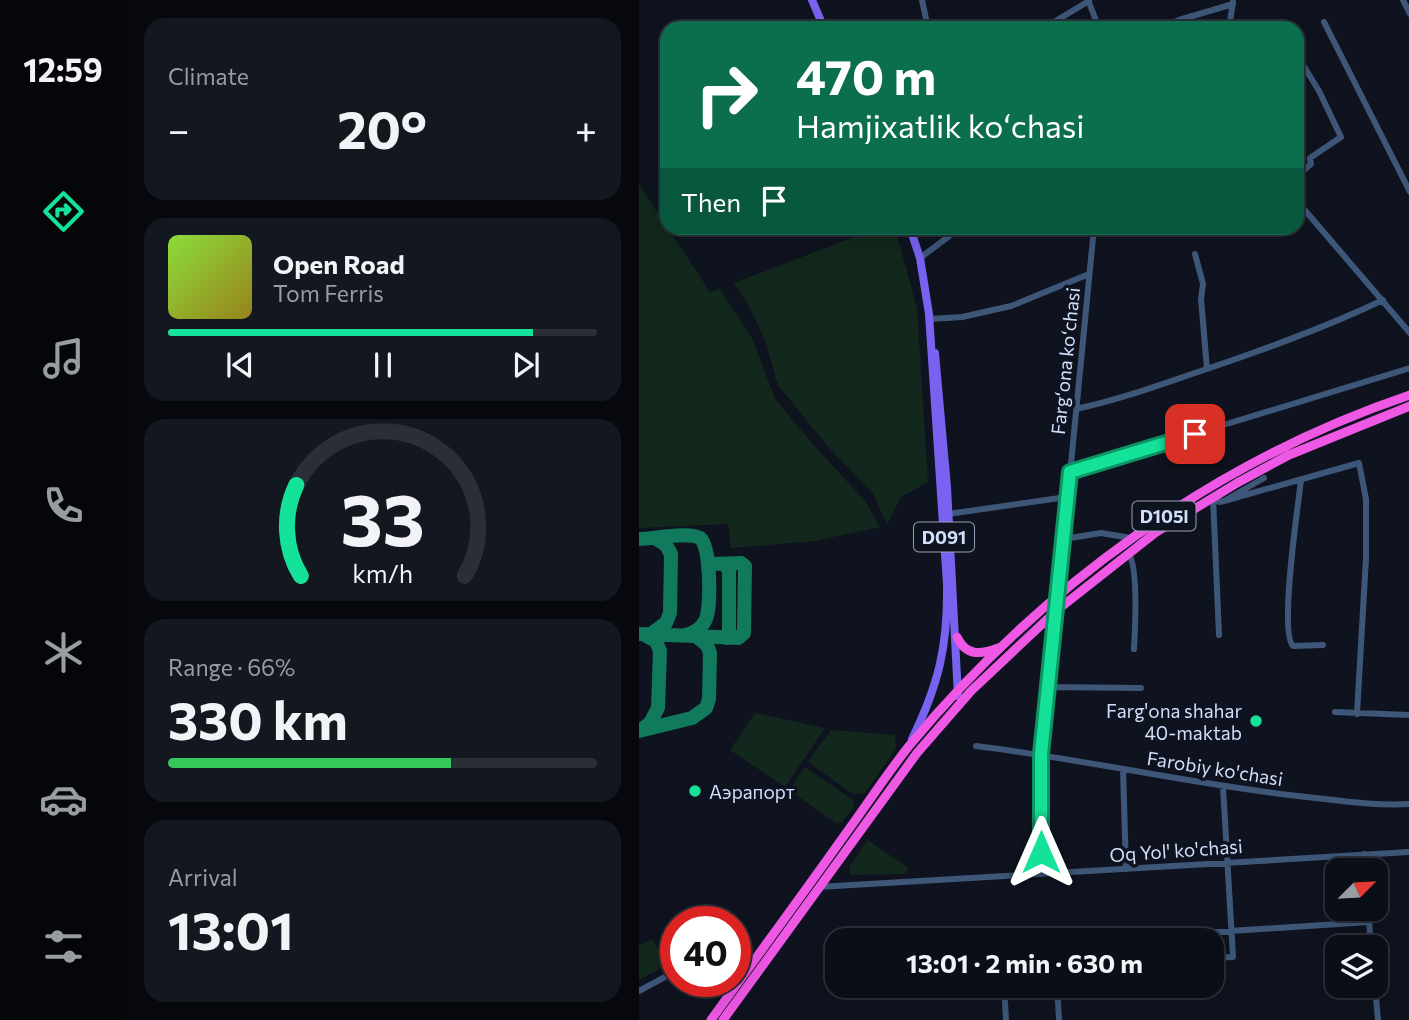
<!DOCTYPE html>
<meta charset="utf-8">
<style>
:root{--surface:#0a0e17;--page:#131720;--text:#f1f3f6;--muted:#999ca1;--line:#2a2e36;--accent:#15e299}
body{margin:0;font-family:Commissioner,sans-serif;background:var(--page);color:var(--text);height:100vh;display:flex;flex-direction:column;font-size:26px;white-space:nowrap}
*{box-sizing:border-box;margin:0}
p{font-size:23px;color:var(--muted)}
.icon{flex:none;width:38px;height:38px;fill:none;stroke:currentColor;stroke-width:2;stroke-linecap:round;stroke-linejoin:round}
.map{position:relative;flex:1;overflow:hidden}
.drawer{display:flex;flex-direction:column;gap:18px;padding:18px;background:#06080d;width:513px}
.drawer>*{flex:none}
.guide{position:absolute;left:21px;top:21px;width:644px;height:214px;border-radius:21px;box-shadow:0 7px 28px #0002,0 0 0 2px var(--line);background:#0b6e4f;color:#fff;overflow:hidden}
.needle{width:46px;rotate:66deg}
.buttons{position:absolute;left:686px;top:858px;display:grid;gap:14px}
.buttons a{display:grid;place-items:center;width:63px;height:63px;border-radius:14px;background:var(--surface);box-shadow:0 7px 28px #0002,0 0 0 2px var(--line);font-size:35px}
.speed{position:absolute;left:21px;top:906px;display:flex;gap:14px;font-size:35px;font-weight:700;text-align:center}
.speed>*{display:grid;place-content:center;width:91px;height:91px;border-radius:50%;background:var(--surface);box-shadow:0 7px 28px #0002,0 0 0 2px var(--line);line-height:1}
.speed .limit{border:10px solid #d22;background:#fff;color:#111}
.pin{position:absolute;display:grid;place-items:center;width:60px;height:60px;color:#fff;margin:-30px;border-radius:14px;box-shadow:0 4px 10px #0006}
.me{position:absolute;width:77px;margin:-38px;rotate:0deg;stroke-linejoin:round;filter:drop-shadow(0 0 5px #0008)}
.turn{display:flex;align-items:center;gap:24px;height:147px;padding:0 21px;font-size:32px}
.turn .icon{width:91px;height:91px;stroke-width:2.5}
.turn b{display:block;font-size:49px;line-height:60px}
.then{display:flex;align-items:center;height:66px;padding:0 21px;background:#0003;gap:14px;font-size:26px}
.big{font-size:52px;font-weight:700;line-height:1.1}
.drawer .widget{flex:1;display:flex;flex-direction:column;justify-content:center;gap:10px;min-width:0;padding:0 24px;border-radius:21px;background:var(--page)}
.drawer .dial{align-items:center;gap:0}
.dial svg{height:182px;overflow:visible;fill:none;stroke:var(--line);stroke-width:7;stroke-linecap:round;text-anchor:middle}
.dial text{fill:var(--text);stroke:none}
.song{display:flex;align-items:center;gap:21px}
.cover{width:84px;height:84px;border-radius:10px;background:linear-gradient(135deg,hsl(90 70% 55%),hsl(50 70% 35%))}
.played{height:7px;border-radius:4px;background:linear-gradient(90deg,var(--accent) 85%,var(--line) 85%)}
.keys{display:flex;justify-content:space-around;direction:ltr}
.heat{display:flex;justify-content:space-between;align-items:center;font-size:38px;direction:ltr}
.charge{height:10px;border-radius:5px;background:linear-gradient(90deg,#34c759 66%,var(--line) 0)}
.trip{position:absolute;left:186px;top:928px;width:399px;height:70px;border-radius:21px;background:var(--surface);box-shadow:0 7px 28px #0002,0 0 0 2px var(--line);font-weight:700;line-height:70px;text-align:center}
main{display:flex;flex:1;min-height:0}
.tab-bar{display:flex;flex-direction:column;width:126px;justify-content:space-around;align-items:center;background:#040609;color:var(--muted)}
.tab-bar .icon{width:49px;height:49px}
.tab-bar .active{color:var(--accent)}
.tab-bar b{font-size:32px;color:var(--text)}
.map>svg:first-child{display:block}
</style>
<main>
<nav class="tab-bar">
<b>12:59</b>
<svg class="icon active" aria-label="directions" viewBox="0 0 24 24"><path d="M12 3l9 9-9 9-9-9zM9 14v-3h6M13 9l2 2-2 2"/></svg>
<svg class="icon" aria-label="music" viewBox="0 0 24 24"><path d="M9 18V5l10-2v13"/><circle cx="6" cy="18" r="3"/><circle cx="16" cy="16" r="3"/></svg>
<svg class="icon" aria-label="phone" viewBox="0 0 24 24"><path d="M5 4h4l2 5-3 2q2 4 5 5l2-3 5 2v4C11 20 4 13 5 4z"/></svg>
<svg class="icon" aria-label="climate" viewBox="0 0 24 24"><path d="M12 3v18M4 7l16 10M4 17L20 7"/></svg>
<svg class="icon" aria-label="car" viewBox="0 0 24 24"><path d="M5 17H2v-5l4-1 3-4h7l3 4 3 1v5h-3M9 17h6M6 11h13"/><circle cx="7" cy="17" r="2"/><circle cx="17" cy="17" r="2"/></svg>
<svg class="icon" aria-label="filters" viewBox="0 0 24 24"><path d="M4 7h16M4 17h16"/><circle cx="9" cy="7" r="2"/><circle cx="15" cy="17" r="2"/></svg>
</nav>
<section class="drawer">
<div class="widget"><p>Climate</p>
<div class="heat"><a>−</a><b class="big">20°</b><a>+</a></div>
</div>
<div class="widget">
<div class="song"><i class="cover"></i><div><b>Open Road</b><p>Tom Ferris</p></div></div>
<div class="played"></div>
<div class="keys"><svg class="icon" aria-label="previous" viewBox="0 0 24 24"><path d="M18 5L8 12l10 7zM5 5v14"/></svg><svg class="icon" aria-label="pause" viewBox="0 0 24 24"><path d="M8 5v14M16 5v14"/></svg><svg class="icon" aria-label="next" viewBox="0 0 24 24"><path d="M6 5l10 7-10 7zM19 5v14"/></svg></div>
</div>
<div class="widget dial"><svg viewBox="0 0 100 80">
<path d="M14 69A42 42 0 1 1 86 69"/>
<path d="M14 69A42 42 0 0 1 12 29" stroke="#15e299"/>
<text x="50" y="56" font-size="32" font-weight="700">33</text>
<text x="50" y="72" font-size="11">km/h</text>
</svg></div>
<div class="widget"><p>Range · 66%</p><b class="big">330 km</b><div class="charge"></div></div>
<div class="widget"><p>Arrival</p><b class="big">13:01</b></div>
</section>
<div class="map">
<svg width="771" height="1020" viewBox="0 0 771 1020">
<rect width="100%" height="100%" fill="#0e131f"/>
<path fill="#12281d" d="M0,184L71,292L81,289L114,340L136,399L172,442L227,502L241,527L176,541L92,548L89,524L0,528Z
M238,228H256L278,308L289,482L261,498L248,525L234,493L190,448L139,385L127,343L110,306L95,283Z
M116,713L186,728L146,787L91,750Z
M192,730L256,735L257,748L226,793L214,794L169,762Z
M166,767L214,800L215,807L203,822L197,823L150,790Z
M229,840L269,868L266,874L212,875L210,867Z
M14,939L26,966L0,980V945Z"/>
<g fill="none" stroke-linecap="round" stroke-linejoin="round">
<path stroke="#127a5c" stroke-width="14" d="M0,539C14,539 50,531 61,538C72,546 72,606 67,619C63,628 55,633 46,635
M86,564L90,571V634L87,638
M0,634L57,636L68,645L71,653L70,699L67,708L53,718L0,731
M12,634L27,623L31,613L32,554L27,545L16,538
M57,636L99,638L105,633L106,566L102,563L74,564L69,568
M2,730L11,723L19,708L21,651L17,641L6,635"/>
<path stroke="#3e5779" stroke-width="6" d="M283,0L289,28
M449,0L460,28
M764,0L771,14
M685,22L771,192
M405,28L450,1
M523,28L540,20L594,4
M590,28L594,2
M658,176L672,164L671,158L702,137L680,91L658,55
M658,201L771,333
M556,254L564,284L562,299L568,369
M281,258L321,228
M291,319L323,317L372,306L450,274
M437,409C475,401 512,388 550,375C616,353 681,330 744,300
M431,472L771,368
M662,480C659,506 640,632 654,646L684,645
M585,501L720,463L727,499V558L718,714
M309,514L428,497
M425,539L462,533L492,538
M489,553C500,565 496,630 495,649
M419,597L455,228
M580,635L574,497L580,502L585,501L625,478
M409,687L502,688
M696,712L771,715
M337,746C445,759 551,784 659,796C696,800 733,806 771,804
M484,769L487,869
M725,854L726,870
M402,874V754L417,611
M179,887L771,852
M729,908L732,947
M455,940L730,922
M572,958L594,957L584,787
M73,982L89,997
M365,985L367,1020
M418,985L420,1020
M736,985L739,1020
M0,991L37,971"/>
<path stroke="#7a62f0" stroke-width="8" d="M173,0L185,28
M271,228L281,258L290,314L308,584C309,645 300,684 273,739
M296,353L308,487L319,696"/>
<path stroke="#ef57e5" stroke-width="9" d="M318,637C327,656 341,655 359,648
M72,1020C116,959 161,898 205,836C227,806 247,775 270,746C401,588 575,461 771,395
M84,1020L278,753L332,691L417,611L516,533L598,483L650,455L771,406"/>
</g>
<g fill="none" stroke-linecap="round" stroke-linejoin="round">
<defs>
<path id="route" d="M402,852V754L431,472L556,434"/>
</defs>
<use href="#route" stroke="#0e9363" stroke-width="18"/>
<use href="#route" stroke="#15e299" stroke-width="12"/>
</g>
<g fill="#15e299" stroke="#0e131f" stroke-width="2.5">
<circle cx="617" cy="721" r="7"/>
<circle cx="56" cy="791" r="7"/>
</g>
<g text-anchor="middle" dominant-baseline="central" stroke-width="7" stroke-linejoin="round" paint-order="stroke">
<g fill="#0e131f" stroke="#96a2b9" stroke-width="2">
<rect x="493.5" y="501.5" width="63" height="29" rx="5"/>
<rect x="275" y="522.5" width="60" height="29" rx="5"/>
</g>
<g font-size="18" font-weight="bold" fill="#d1dffb">
<text x="525" y="516">D105l</text>
<text x="305" y="537">D091</text>
</g>
<g font-size="19" fill="#d1dffb" stroke="#0e131f">
<text transform="translate(426 361) rotate(-84)">Fargʻona koʻchasi</text>
<text transform="translate(576 768) rotate(9)">Farobiy ko'chasi</text>
<text transform="translate(537 850) rotate(-4)">Oq Yol' ko'chasi</text>
</g>
<g font-size="19" fill="#d1dffb" stroke="#0e131f" text-anchor="end">
<text x="603" y="710">Farg'ona shahar<tspan x="603" dy="22">40-maktab</tspan></text>
<text x="70" y="791" text-anchor="start">Аэрапорт</text>
</g>
</g>
</svg>
<div class="buttons">
<a><svg class="needle" viewBox="-14 -14 28 28"><path d="M0-13l5 13h-10z" fill="#e53935"/><path d="M0 13l5-13h-10z" fill="#999ca1"/></svg></a>
<a><svg class="icon" aria-label="layers" viewBox="0 0 24 24"><path d="M12 4l9 5-9 5-9-5zM3 14l9 5 9-5"/></svg></a>
</div>
<div class="speed"><div class="limit">40</div></div>
<div class="pin" style="left:556px;top:434px;background:#d93025"><svg class="icon" aria-label="arrive" viewBox="0 0 24 24"><path d="M6 21V4h12l-3 4 3 4H6"/></svg></div>
<svg class="me" style="left:402px;top:852px" viewBox="-20 -20 40 40"><path d="M0-17L14 15 0 8-14 15z" fill="#15e299" stroke="#fff" stroke-width="4"/></svg>
<div class="trip">13:01 · 2 min · 630 m</div>
<div class="guide">
<div class="turn"><svg class="icon" aria-label="right" viewBox="0 0 24 24"><path d="M7 20v-9h11M14 6l5 5-5 5"/></svg><div><b>470 m</b>Hamjixatlik koʻchasi</div></div>
<div class="then">Then<svg class="icon" aria-label="arrive" viewBox="0 0 24 24"><path d="M6 21V4h12l-3 4 3 4H6"/></svg></div>
</div>
</div>
</main>
